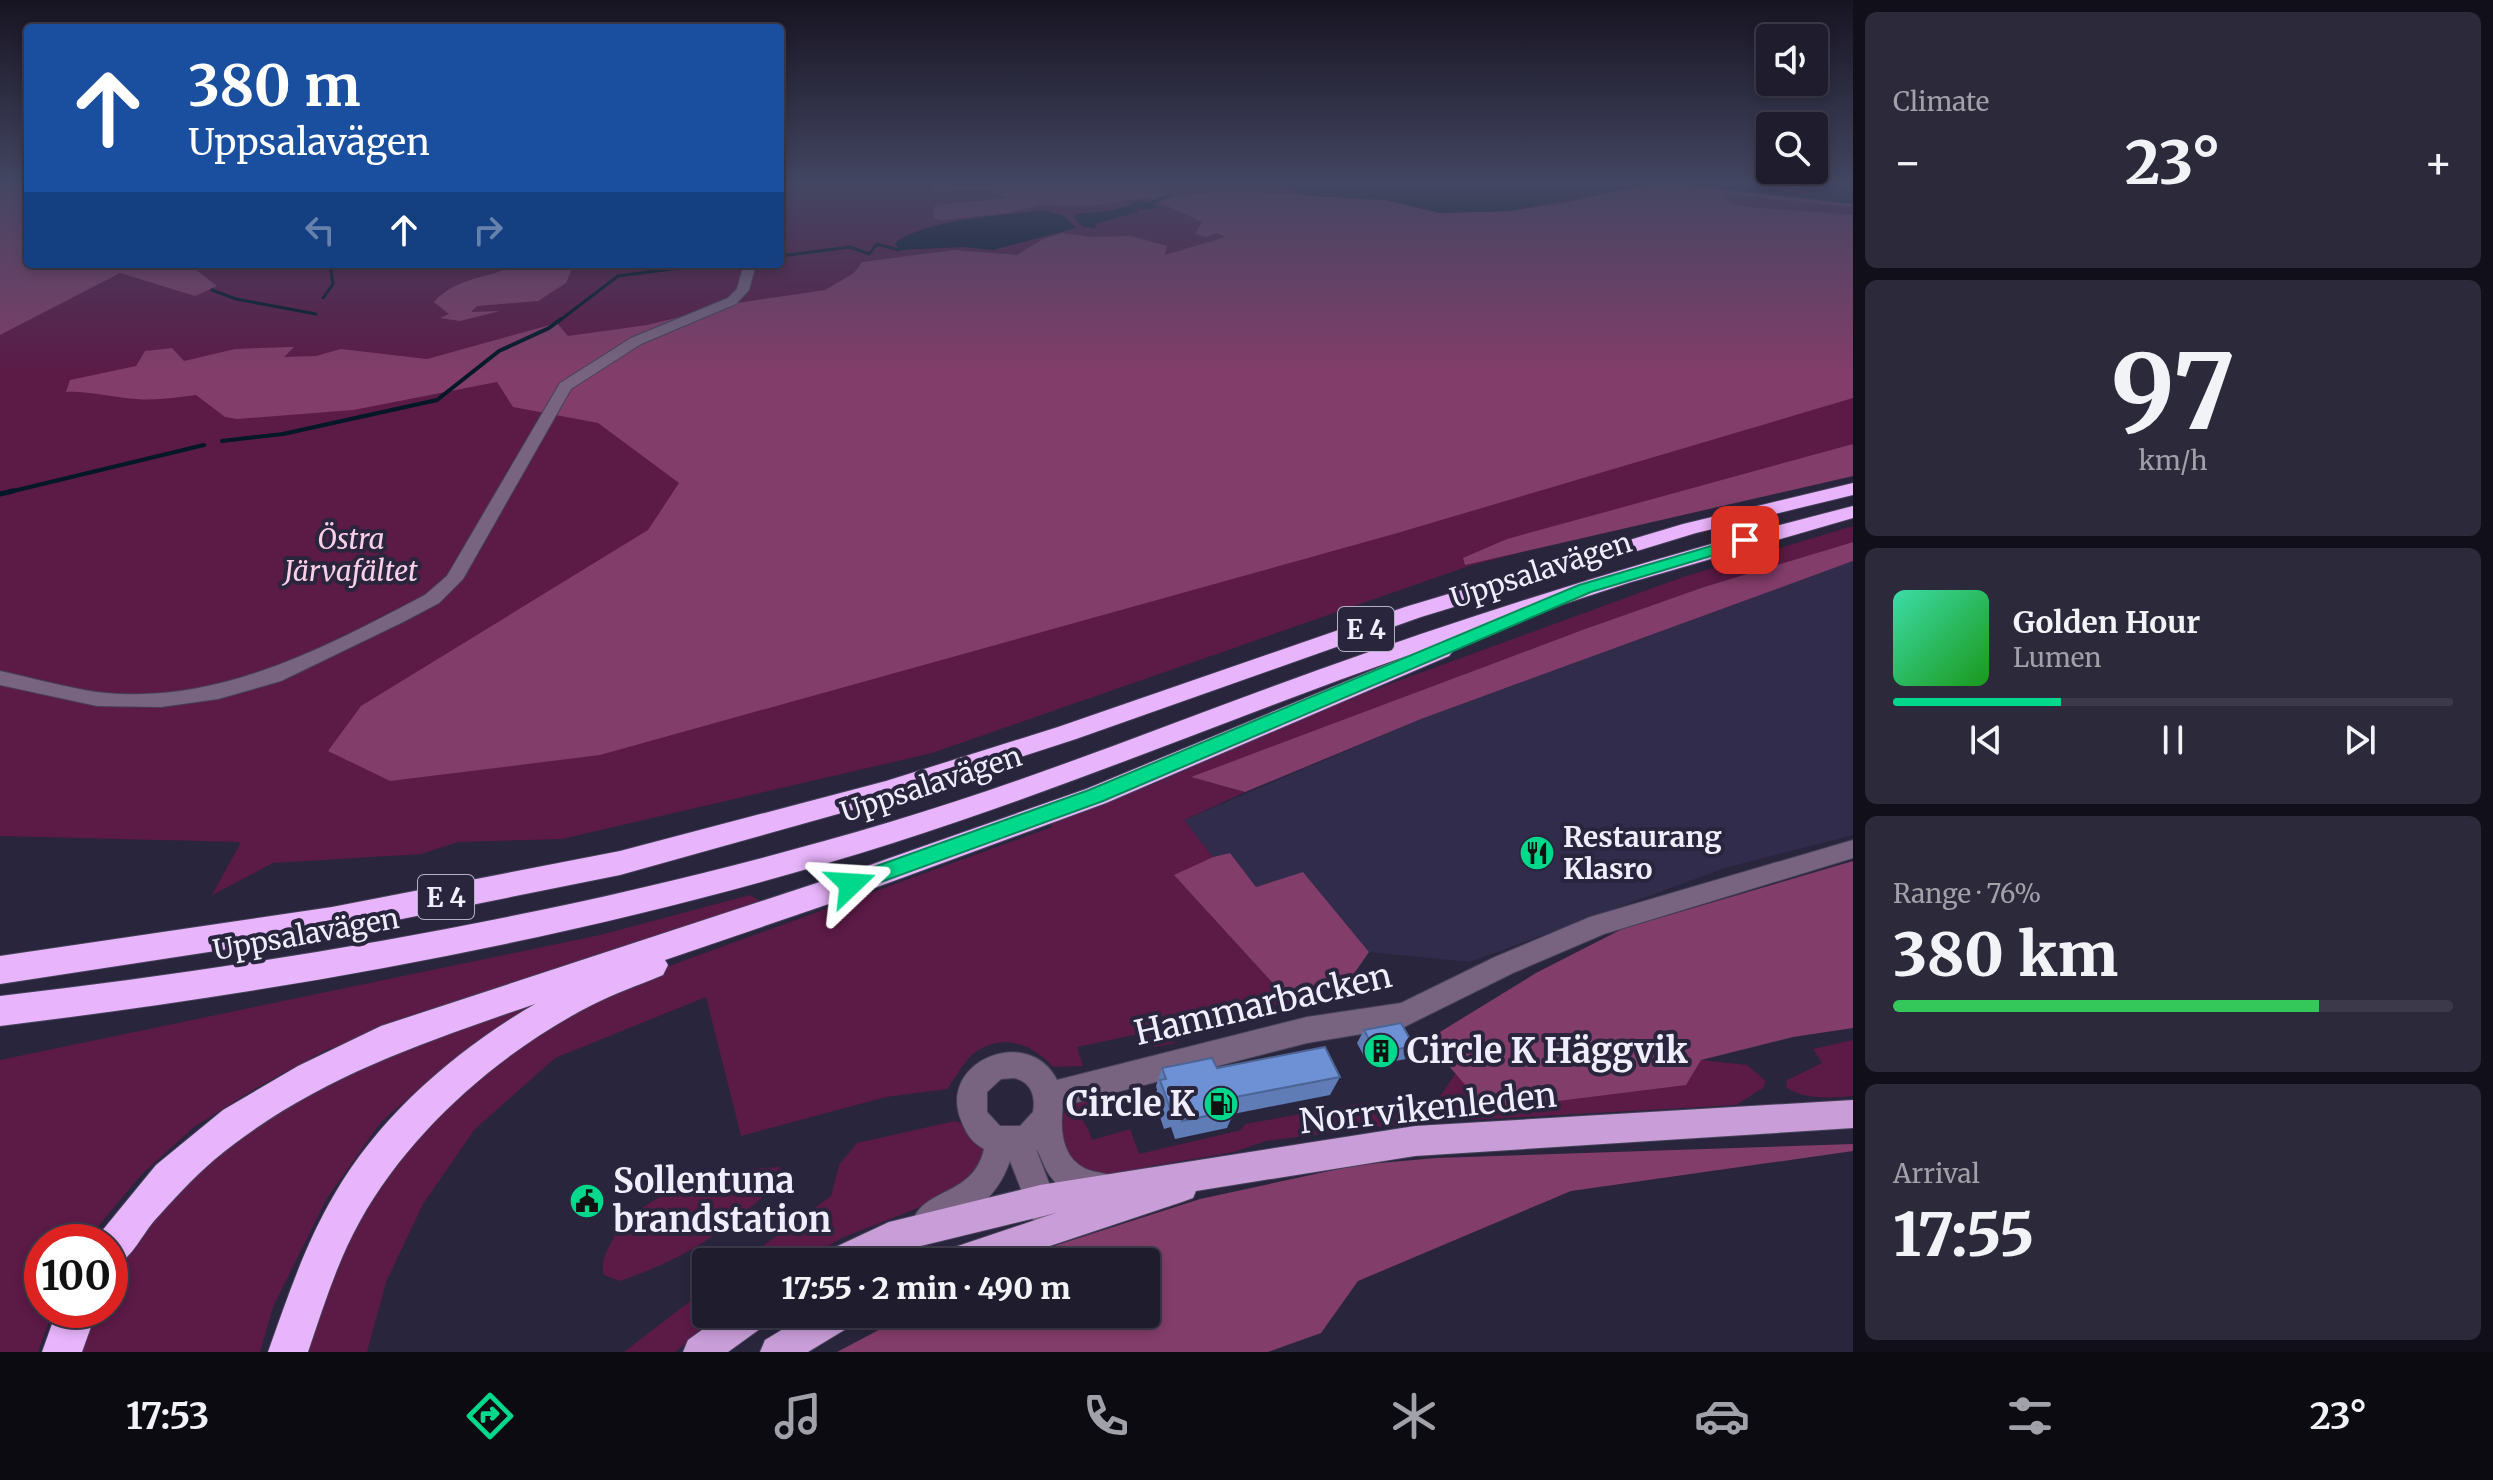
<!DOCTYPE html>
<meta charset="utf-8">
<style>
:root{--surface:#1f1c2e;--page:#2c293a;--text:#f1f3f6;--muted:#a1a1aa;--line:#3c3a4a;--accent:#00d98c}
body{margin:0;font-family:Merriweather,serif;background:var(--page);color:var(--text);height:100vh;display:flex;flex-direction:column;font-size:30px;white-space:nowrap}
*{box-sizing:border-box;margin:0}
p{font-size:26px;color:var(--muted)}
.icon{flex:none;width:44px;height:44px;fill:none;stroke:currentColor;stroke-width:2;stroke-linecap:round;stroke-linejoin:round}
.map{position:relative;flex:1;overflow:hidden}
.panel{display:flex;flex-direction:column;gap:12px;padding:12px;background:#110f19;width:640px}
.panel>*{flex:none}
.hud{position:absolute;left:24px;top:24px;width:760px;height:244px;border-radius:8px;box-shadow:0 4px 12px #0003,0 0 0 2px var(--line);background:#1a4fa0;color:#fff;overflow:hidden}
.buttons{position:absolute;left:1756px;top:24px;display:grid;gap:16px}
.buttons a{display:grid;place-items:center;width:72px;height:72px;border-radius:8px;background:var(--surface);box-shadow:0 4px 12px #0003,0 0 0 2px var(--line);font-size:40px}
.speed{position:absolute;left:24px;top:1224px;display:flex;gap:16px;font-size:40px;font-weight:700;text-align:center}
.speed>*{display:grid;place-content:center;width:104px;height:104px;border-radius:50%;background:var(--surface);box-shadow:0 4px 12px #0003,0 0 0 2px var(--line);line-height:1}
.speed .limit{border:12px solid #d22;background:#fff;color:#111}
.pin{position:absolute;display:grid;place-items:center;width:68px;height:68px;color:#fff;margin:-34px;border-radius:16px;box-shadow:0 4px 12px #0006}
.me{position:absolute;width:88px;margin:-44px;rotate:70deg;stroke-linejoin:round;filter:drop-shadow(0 0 6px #0008)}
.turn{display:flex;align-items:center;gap:28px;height:168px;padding:0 32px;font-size:36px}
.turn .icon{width:104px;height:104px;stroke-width:2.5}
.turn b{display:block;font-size:56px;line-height:68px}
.lanes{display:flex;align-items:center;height:76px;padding:0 32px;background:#0003;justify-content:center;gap:40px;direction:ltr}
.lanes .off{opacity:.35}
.big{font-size:60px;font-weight:800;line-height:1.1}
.panel .widget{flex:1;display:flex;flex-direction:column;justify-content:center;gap:12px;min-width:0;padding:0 28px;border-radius:12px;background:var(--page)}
.panel .dial{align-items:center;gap:0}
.dial b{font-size:104px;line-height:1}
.song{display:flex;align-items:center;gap:24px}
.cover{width:96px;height:96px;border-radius:12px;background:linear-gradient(135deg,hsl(160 70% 55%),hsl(120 70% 35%))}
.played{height:8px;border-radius:4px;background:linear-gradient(90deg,var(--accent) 30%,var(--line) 30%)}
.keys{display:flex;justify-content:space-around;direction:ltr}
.heat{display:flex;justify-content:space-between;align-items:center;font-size:44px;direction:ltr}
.charge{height:12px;border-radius:6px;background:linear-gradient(90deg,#34c759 76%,var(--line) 0)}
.trip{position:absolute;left:692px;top:1248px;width:468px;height:80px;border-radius:8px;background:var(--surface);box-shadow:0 4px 12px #0003,0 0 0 2px var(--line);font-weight:800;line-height:80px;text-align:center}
.dock{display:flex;height:128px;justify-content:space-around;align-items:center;background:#0c0b12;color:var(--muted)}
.dock .icon{width:56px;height:56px}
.dock .current{color:var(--accent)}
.dock b{font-size:36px;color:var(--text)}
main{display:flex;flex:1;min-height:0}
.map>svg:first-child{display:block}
</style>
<main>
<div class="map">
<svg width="1853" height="1352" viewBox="0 0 1853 1352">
<rect width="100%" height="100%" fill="#29253d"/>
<path fill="#312c4b" d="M1853,561V835L1725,868L1470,962L1369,952L1303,872L1256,887L1230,853L1213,857L1184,820L1421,719Z"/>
<path fill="#5c1a47" d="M0,185H28V264H780V185H1853V466L1472,565L932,753L562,839L458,842L421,854L273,863L212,895L241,842L0,836Z
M1853,526V542L1704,587L1585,629L1192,777L1245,792L1184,820L1213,857L1175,876L1290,1002L1170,1028L1175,1043L1154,1047L1148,1032L1077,1047L1083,1066L1053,1067C1031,1042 996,1031 969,1058C961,1066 954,1080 947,1089L886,1097L741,1136L706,997L555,1058L475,1129L423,1204L386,1282L367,1352H304L349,1235L393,1168L438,1113L491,1062L628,981L1052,827L1050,823L1149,786L1338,703L1683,577Z
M750,895L769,906L551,983L326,1050L256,1088L194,1127L142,1174L100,1224L91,1242H42V1310H53L38,1352H0V1060L600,935Z
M548,995L451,1061L381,1122L327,1198L273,1307L260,1352H83L95,1310H110V1281L125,1253L158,1210L240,1132L363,1061Z
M1853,1040V1096C1833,1098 1802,1100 1786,1087L1787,1080L1822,1063L1813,1049Z
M1701,1060L1747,1065L1766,1081L1763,1088L1736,1105L1399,1124L1266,1141L1234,1152L1152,1166L1109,1178L1069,1164L1057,1124C1067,1098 1090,1095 1115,1090L1118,1093L1078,1110C1082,1121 1089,1128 1092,1140L1130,1129L1139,1154L1241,1130L1245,1124L1356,1104L1438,1099L1456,1073L1488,1110Z
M955,1121C971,1126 980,1132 984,1149C991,1191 870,1224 840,1239C828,1245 816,1259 803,1262C785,1266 760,1262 741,1262L831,1196L839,1165L857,1143Z
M779,1167L787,1175C730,1227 695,1255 620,1281L604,1275C600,1262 606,1252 612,1241C625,1218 640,1209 661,1196C705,1169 729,1171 779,1167Z
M706,1289V1314H724L675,1352H624Z"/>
<path fill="#833d6a" d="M0,185H28V264H211L196,270L217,286L195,296L120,273L0,335Z
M931,185H1169L1164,189L1171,198L1227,191L1385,200L1440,213L1510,211L1566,203L1637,186L1683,185L1853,204V207L1724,194L1730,203L1747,207L1853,215V398L1394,534L600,755L390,781L328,751L361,706L648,530L679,483L598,423L513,407L497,382L353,410L237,419L225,417L196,395C176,397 156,401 137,399C116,398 83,390 66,392L70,380L136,366L145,351L172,348L184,361L235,349L289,347H294L284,357L316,356L341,349L427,359L557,323L568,336L647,325L737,303L825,290L854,273L862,262L954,250L1017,255L1043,239L1062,233L1092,237L1131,236L1167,246L1165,255L1225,237L1216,233L1206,237L1195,234L1202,222L1148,197L1091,206L1039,205L1009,213L942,220L933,218L935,205L1008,198L989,190L933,192Z
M518,264H574L566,283L538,301L477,306L471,312L500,311L460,321L440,318L449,314L434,302C457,276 490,279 518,264Z
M1853,444V476L1465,565L1463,558L1507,539Z
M1853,542V561L1421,719L1245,792L1191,777L1585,629L1704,587Z
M1230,853L1256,887L1303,872L1369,952L1351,978L1290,1002L1174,875L1213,857Z
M1853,861V1028L1793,1037L1701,1060L1686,1085L1487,1110L1448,1065L1434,1046L1440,1032L1536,973L1622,929Z
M1853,1144V1151L1571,1191L1358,1281L1321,1333L1268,1352H837L909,1314H1146V1262H1004L1200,1199L1357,1165L1436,1158Z"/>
<path fill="#001827" d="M1283,185H1651L1510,211L1440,213L1385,200L1310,196Z
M1683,185H1728L1807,193L1799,185H1853V204Z
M1141,200L1158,206L1151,210L1136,209L1138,212L1095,224L1096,228L1083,227L1074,218L1076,214L1114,210Z
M1043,210L1064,216L1076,228L993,250L964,247L899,250L895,243C928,218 1002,216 1043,210Z"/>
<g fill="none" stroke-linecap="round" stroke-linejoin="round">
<path stroke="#001827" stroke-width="3" d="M1150,203L1169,196
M780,256L850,247L869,254L877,244L899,250
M212,290L236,299L316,314
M323,298L333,284L330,264
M559,321L618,276L710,264"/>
<path stroke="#001827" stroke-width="4" d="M222,441L283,434L437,400L499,351L549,328L561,319
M5,493L204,445"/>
<path stroke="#001827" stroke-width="5" d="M0,494L13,491"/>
<defs>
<path id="minor" d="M744,264H756L749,290L736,304L641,344L571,389L463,579L439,603L403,622L281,681L218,699L161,707L97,706L0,685V671C32,678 64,687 96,692C215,707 324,648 425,595L447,576L560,383L631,338L728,298L737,289Z
M1853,840V858L1604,934L1513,973L1404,1027L1307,1043L1063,1106C1060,1127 1061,1156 1084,1168C1091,1172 1101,1172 1109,1175L1113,1186L1109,1197C1089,1205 1063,1195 1051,1177C1044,1169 1041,1155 1036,1149L1059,1209L1055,1220L1044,1224L1033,1220L1010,1161C996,1201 968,1218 930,1234L919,1229L914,1218C927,1188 974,1195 984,1149C971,1142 966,1133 961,1120C937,1061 1029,1024 1057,1080L1307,1017L1401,1003L1495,957L1590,917ZM1014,1078C1031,1082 1036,1096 1033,1112L1020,1126H1000L987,1112V1092L1001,1079Z"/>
<path id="major" d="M1853,1100V1128L1415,1156L1196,1191L1193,1198L1182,1202L1002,1262H938L943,1251L1056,1213L892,1253L873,1262H822L827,1251L889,1222L1040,1185L1415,1126Z
M724,1314H769L764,1326L728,1352H683L688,1340Z
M808,1314H856L851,1326L808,1352H760L765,1340Z"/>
<path id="highway" d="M1853,483V495L1696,533L1421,617L1076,739L895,798L620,875L332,933L0,984V956L332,907L620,851L886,781L1058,727L1405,607L1683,524Z
M1853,506V518L1628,583L1442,644L1449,646L1453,651L1449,656L1106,803L861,893L665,960L668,965L663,975C639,985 613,994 590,1006C499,1053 410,1131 360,1221C337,1262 323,1308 308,1352H268C287,1299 305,1244 334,1195C380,1115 456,1050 535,1004C419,1044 310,1080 214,1160C192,1179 173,1200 154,1221C140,1238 131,1260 110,1269V1242H94L97,1237L156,1165L223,1110L298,1066L381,1026L847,873L1086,789L1412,654C1238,715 1069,787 893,843C602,935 302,989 0,1026V996C301,961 599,909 890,822C1035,779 1175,721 1318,670C1493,607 1672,552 1853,506Z
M57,1310H97L82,1352H42Z"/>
</defs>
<use href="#minor" stroke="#454158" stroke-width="2"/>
<use href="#major" stroke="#454158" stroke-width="2"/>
<use href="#highway" stroke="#454158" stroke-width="2"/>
<use href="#minor" fill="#786480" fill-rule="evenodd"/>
<use href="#major" fill="#c89dd8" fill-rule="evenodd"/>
<use href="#highway" fill="#e8b4fb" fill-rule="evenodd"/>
</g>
<path fill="#5f7cb7" d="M1364,1030L1414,1046L1406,1059L1375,1065L1366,1060L1357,1043Z
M1162,1068H1217L1340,1077L1330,1095L1233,1114L1227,1128L1175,1139L1171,1127L1164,1129L1154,1099L1157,1090L1156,1086Z"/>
<path fill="#6e90d5" stroke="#4d6595" stroke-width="2" d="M1401,1023L1414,1046L1383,1052L1373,1047L1364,1030Z
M1325,1047L1340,1077L1230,1098L1235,1110L1182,1121L1177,1109L1171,1111L1160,1080L1166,1079L1162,1068L1212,1058L1217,1068Z"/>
<linearGradient id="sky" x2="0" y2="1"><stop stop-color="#171422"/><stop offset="0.49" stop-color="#434662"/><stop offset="1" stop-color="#434662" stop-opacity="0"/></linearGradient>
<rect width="1853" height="375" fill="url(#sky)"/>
<path fill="#00d98c" stroke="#008d5b" stroke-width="2" d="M1745,536L1753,540L1751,544L1591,592L1103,801L851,893L843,891L840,884L843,878L1089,790L1579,585Z"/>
<defs>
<symbol id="restaurant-disc" viewBox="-11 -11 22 22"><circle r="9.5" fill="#00d98c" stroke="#29253d"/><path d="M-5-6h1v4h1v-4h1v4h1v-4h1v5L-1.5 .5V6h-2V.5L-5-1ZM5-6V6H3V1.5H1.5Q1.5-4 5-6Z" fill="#111"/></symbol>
<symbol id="building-disc" viewBox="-11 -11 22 22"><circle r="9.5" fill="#00d98c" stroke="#29253d"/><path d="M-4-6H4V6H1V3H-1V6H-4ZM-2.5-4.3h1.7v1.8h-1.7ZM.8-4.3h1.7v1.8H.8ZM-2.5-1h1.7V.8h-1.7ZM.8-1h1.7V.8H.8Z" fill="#111"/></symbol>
<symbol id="fuel-disc" viewBox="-11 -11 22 22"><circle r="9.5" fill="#00d98c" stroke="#29253d"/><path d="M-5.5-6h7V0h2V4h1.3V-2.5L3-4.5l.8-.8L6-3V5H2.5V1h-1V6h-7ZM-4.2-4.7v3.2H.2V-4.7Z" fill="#111"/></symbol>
<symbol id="civic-disc" viewBox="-11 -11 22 22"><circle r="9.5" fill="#00d98c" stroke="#29253d"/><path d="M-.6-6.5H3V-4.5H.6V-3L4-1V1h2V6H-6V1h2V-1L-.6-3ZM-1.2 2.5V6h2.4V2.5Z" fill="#111"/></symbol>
</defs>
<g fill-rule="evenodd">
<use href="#restaurant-disc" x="1517" y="833" width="40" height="40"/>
<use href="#building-disc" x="1361" y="1031" width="40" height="40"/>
<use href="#fuel-disc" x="1201" y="1084" width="40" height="40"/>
<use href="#civic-disc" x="567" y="1181" width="40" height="40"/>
</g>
<g text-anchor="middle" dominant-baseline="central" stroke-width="8" stroke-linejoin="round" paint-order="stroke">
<g fill="#29253d" stroke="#b4b1c4" stroke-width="2">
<rect x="1338" y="607" width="56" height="44" rx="6"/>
<rect x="418" y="875" width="56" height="44" rx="6"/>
</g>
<g font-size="26" font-weight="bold" fill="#efedfe">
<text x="1366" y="629">E 4</text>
<text x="446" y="897">E 4</text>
</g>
<g font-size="28" font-style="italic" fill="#fad0e8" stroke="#29253d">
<text x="351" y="539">Östra<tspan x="351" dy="32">Järvafältet</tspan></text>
</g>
<g font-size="28" fill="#efedfe" stroke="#29253d">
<text transform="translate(1541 570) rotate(-18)">Uppsalavägen</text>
<text transform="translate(931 784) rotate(-18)">Uppsalavägen</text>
<text transform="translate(306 934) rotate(-10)">Uppsalavägen</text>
</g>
<g font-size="28" font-weight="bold" fill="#efedfe" stroke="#29253d" text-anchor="start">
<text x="1563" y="837">Restaurang<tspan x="1563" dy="32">Klasro</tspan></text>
</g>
<g font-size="34" fill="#efedfe" stroke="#29253d">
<text transform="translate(1263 1004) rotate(-13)">Hammarbacken</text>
<text transform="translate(1428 1108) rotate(-6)">Norrvikenleden</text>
</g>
<g font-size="34" font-weight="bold" fill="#efedfe" stroke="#29253d" text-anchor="start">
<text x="1407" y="1051">Circle K Häggvik</text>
<text x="1195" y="1104" text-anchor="end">Circle K</text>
<text x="613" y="1181">Sollentuna<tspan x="613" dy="39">brandstation</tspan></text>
</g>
</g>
</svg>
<div class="buttons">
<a><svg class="icon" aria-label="sound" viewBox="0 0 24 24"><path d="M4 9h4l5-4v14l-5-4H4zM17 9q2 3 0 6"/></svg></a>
<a><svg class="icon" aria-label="search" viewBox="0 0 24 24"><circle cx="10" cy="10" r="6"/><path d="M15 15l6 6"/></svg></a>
</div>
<div class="speed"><div class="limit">100</div></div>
<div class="pin" style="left:1745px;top:540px;background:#d93025"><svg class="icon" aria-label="arrive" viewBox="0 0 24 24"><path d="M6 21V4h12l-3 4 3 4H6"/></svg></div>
<svg class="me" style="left:851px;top:884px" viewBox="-20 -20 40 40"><path d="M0-17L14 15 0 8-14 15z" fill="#00d98c" stroke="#fff" stroke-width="4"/></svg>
<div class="trip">17:55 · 2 min · 490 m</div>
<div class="hud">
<div class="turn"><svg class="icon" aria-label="ahead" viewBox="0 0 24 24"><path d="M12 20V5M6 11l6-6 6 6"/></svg><div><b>380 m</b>Uppsalavägen</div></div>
<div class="lanes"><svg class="icon off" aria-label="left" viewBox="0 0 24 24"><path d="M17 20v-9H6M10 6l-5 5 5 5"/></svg><svg class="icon" aria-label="ahead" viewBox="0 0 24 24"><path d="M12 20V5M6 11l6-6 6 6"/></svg><svg class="icon off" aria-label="right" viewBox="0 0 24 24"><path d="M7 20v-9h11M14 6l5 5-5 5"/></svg></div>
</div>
</div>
<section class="panel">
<div class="widget"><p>Climate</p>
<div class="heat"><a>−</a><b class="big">23°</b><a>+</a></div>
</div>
<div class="widget dial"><b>97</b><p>km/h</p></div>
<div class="widget">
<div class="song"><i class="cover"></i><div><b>Golden Hour</b><p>Lumen</p></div></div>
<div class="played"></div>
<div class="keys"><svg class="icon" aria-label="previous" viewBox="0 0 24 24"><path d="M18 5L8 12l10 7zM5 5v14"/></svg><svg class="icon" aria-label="pause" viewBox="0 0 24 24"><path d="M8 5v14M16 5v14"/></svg><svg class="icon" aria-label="next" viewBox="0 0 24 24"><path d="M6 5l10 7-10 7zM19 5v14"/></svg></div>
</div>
<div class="widget"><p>Range · 76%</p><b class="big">380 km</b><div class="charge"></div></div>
<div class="widget"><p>Arrival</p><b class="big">17:55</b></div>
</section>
</main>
<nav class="dock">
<b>17:53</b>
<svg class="icon current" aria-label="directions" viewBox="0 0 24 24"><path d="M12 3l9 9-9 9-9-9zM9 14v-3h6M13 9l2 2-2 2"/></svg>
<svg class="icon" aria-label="music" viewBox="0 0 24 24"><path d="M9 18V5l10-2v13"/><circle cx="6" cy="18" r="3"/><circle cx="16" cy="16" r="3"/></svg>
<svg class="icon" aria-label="phone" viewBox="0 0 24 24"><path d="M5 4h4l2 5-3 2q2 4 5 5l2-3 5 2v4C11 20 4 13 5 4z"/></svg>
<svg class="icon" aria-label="climate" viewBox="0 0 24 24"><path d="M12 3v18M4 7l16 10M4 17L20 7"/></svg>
<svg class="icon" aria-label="car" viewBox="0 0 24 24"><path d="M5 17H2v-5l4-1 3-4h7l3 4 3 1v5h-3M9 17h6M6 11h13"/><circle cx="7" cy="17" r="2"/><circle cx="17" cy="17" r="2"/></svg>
<svg class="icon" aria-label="filters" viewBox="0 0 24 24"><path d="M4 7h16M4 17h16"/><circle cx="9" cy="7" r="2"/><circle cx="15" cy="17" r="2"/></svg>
<b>23°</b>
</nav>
